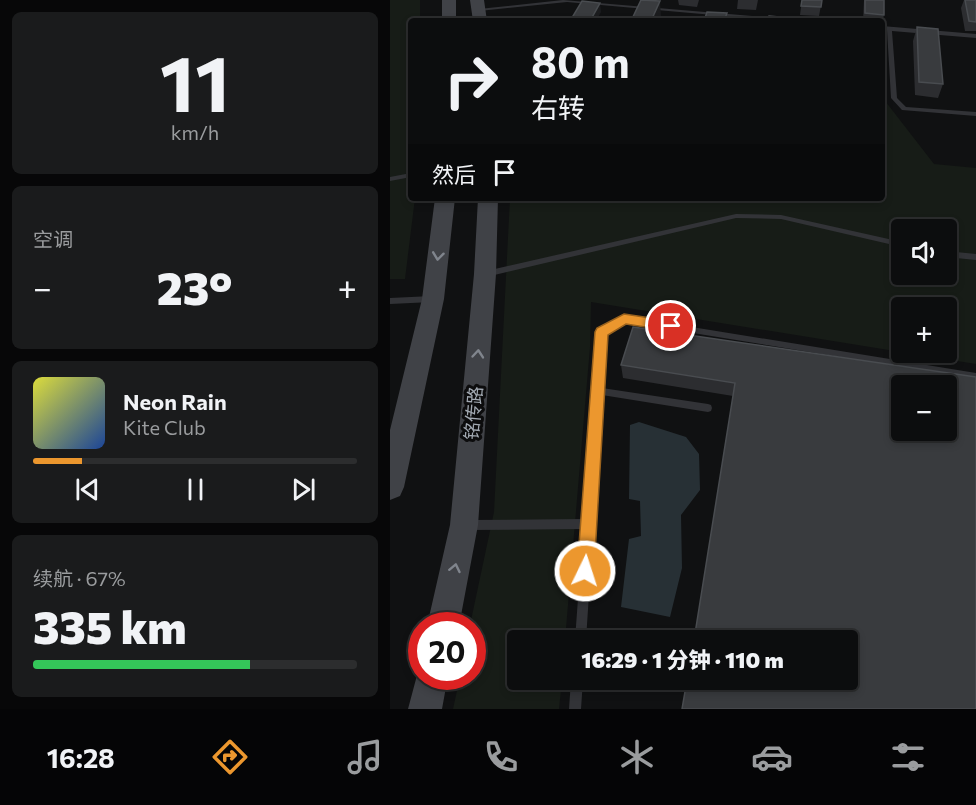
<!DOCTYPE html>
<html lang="zh">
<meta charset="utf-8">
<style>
:root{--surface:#0c0d0e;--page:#1a1b1c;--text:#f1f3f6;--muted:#9a9c9e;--line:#2c2d2e;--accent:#ec972e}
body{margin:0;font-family:Commissioner,"Noto Sans SC",sans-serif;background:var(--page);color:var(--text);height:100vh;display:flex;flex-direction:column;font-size:22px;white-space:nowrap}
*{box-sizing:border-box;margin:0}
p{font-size:20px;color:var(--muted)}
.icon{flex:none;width:33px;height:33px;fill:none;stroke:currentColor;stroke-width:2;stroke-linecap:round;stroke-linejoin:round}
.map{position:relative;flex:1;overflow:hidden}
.sheet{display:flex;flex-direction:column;gap:12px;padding:12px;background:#070708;width:390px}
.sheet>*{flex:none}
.hud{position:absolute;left:18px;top:18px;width:477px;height:183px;border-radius:6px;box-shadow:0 3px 9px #0003,0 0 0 2px var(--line);background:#0c0d0e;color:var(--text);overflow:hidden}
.controls{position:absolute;left:501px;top:219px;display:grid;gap:12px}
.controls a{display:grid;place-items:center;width:66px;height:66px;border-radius:6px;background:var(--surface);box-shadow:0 3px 9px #0003,0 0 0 2px var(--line);font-size:30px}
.speed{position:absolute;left:18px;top:612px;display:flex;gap:12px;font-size:30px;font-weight:700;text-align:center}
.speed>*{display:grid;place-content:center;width:78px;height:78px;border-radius:50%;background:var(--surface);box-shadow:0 3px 9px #0003,0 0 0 2px var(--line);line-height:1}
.speed .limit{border:9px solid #d22;background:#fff;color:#111}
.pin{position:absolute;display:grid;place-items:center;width:51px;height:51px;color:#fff;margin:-26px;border:3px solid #fff;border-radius:50%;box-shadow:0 2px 6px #0007}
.me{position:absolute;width:66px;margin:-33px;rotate:4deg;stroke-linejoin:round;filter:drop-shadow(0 0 4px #0008)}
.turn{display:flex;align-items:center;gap:21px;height:126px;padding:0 24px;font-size:27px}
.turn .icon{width:78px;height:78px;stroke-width:2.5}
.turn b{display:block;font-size:42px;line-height:51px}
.then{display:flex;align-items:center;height:57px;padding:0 24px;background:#0003;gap:12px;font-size:22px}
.big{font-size:45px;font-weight:800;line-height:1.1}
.sheet .tile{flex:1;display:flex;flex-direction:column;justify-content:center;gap:9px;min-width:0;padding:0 21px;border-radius:9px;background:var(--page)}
.sheet .dial{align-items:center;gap:0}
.dial b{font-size:78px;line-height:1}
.song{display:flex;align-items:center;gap:18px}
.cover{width:72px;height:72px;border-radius:9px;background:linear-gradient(135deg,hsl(60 70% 55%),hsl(220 70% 35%))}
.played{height:6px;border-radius:3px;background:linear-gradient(90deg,var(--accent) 15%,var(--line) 15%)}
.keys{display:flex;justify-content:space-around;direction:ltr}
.heat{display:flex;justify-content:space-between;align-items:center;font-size:33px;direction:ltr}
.charge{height:9px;border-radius:4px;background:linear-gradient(90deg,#34c759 67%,var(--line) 0)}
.trip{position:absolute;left:117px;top:630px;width:351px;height:60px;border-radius:6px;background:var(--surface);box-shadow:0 3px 9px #0003,0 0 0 2px var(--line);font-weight:800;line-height:60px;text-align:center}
.menu{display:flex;height:96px;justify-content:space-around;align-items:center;background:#050506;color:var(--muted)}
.menu .icon{width:42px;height:42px}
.menu .selected{color:var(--accent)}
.menu b{font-size:27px;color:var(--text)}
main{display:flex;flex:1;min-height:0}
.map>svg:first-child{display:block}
</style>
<main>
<section class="sheet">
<div class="tile dial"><b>11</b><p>km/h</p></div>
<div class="tile"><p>空调</p>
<div class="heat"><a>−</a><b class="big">23°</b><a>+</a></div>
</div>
<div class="tile">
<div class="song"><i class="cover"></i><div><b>Neon Rain</b><p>Kite Club</p></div></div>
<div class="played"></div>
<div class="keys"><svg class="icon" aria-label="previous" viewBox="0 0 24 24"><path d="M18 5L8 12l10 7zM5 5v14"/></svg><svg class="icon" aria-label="pause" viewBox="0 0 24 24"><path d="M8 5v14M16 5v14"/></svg><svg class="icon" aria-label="next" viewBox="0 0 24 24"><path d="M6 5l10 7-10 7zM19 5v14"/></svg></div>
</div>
<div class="tile"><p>续航 · 67%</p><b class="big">335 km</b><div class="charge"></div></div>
</section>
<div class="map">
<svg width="586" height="709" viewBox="0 0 586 709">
<rect width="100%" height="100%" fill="#101112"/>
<path fill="#171c17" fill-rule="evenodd" d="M0,0H30V21H21V198H25L15,279H0Z
M492,97L544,164L586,168V364L517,353L556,352V308H512L511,352L201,302L200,347L175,640H128V680H172L169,709H63L70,677L82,676V626L80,625L104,512L120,198H492ZM512,230H556V274H512Z"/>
<path fill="#273035" d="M249,422L296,437L309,454L310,490L291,515L292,568L280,617L231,607L239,539L251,536L250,501L239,499L240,425Z"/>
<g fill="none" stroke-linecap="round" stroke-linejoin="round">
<path fill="#323337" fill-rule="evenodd" d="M173,0L408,20L410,21H391L177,2L89,11L87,10L89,9Z
M492,26L586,34V38L502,31L507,98L516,107L586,112V116L512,110L501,98L497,30H492Z
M21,173V177L0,181V177Z
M346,214L391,215L512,242V247L391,219L346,218L96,277L92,274L96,271Z
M556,251L586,254V260L556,257Z
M42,296L46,299L42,302L0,304V298Z
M234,316L586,373V379L235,322L216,334L212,388L318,404L321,405L322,408L321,411L318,412L212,395L196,640H185L193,529L77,530L73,528L72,525L73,522L77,520L194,519L208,332L209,330Z
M181,680H193L191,709H179Z"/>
<path fill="#404247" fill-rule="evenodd" d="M52,0H66V21H52Z
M80,0H94L97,21H83Z
M45,198H65L54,299L14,487L10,496L0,500V430L32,299Z
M88,198H108L106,274L88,525L69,626H37L60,525L84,274Z
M30,664L32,676H58L52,709H18Z"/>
</g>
<path fill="#2c2d30" d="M288,0H309L307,7L289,5Z
M348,0H368L366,10L347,9Z
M412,0H432L429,16L410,15Z
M474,0H494V15L492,22L473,21Z
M574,0H586V31H575L571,8Z
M527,27L553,84L548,98L525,95L523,41Z
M231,365L586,377L343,396L233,378Z"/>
<path fill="#1b1c1e" d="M270,1L271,17L269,21H261Z
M210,3L211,12L206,21H200Z"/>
<path fill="#393b3e" stroke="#494c50" stroke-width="1.5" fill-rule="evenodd" d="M251,0L270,1L261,21H241Z
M412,0H432L431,7L411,6Z
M475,0H494V15L475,13Z
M575,0H586V22L579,21Z
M192,1L210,3L200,21H180Z
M317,12L337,13L334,21H314Z
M379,16L399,18L398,21H378Z
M527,27L548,29L553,84L529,82Z
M243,327L586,377V709H292L297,680H458V640H304L345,383L231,365ZM512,386H556V430H512Z"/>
<defs><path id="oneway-chevron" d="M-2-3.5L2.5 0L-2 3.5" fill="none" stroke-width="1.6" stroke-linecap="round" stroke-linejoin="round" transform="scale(1.5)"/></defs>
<g stroke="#80858d">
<use href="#oneway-chevron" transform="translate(48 256) rotate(97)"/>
<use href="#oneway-chevron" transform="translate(88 354) rotate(-85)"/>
<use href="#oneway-chevron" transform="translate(65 568) rotate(-78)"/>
</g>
<path fill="#ec972e" stroke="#99621e" stroke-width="1.5" d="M234,314L281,321L288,326L281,331L236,324L218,335L204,571L202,577L195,579L189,577L187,571L205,332L207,328Z"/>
<g text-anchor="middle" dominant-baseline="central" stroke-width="6" stroke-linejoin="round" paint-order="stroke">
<g font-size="18" fill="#a2a9b2" stroke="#0c0c0d">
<text transform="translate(83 413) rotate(-85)">铭传路</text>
</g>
</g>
</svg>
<div class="controls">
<a><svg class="icon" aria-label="sound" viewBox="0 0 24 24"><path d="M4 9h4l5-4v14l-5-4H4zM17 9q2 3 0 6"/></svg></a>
<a>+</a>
<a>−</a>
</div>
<div class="speed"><div class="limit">20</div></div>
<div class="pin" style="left:281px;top:326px;background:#d93025"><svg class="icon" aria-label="arrive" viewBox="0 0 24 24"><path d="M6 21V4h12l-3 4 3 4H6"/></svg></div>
<svg class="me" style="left:195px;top:571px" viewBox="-20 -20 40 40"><circle r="17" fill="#ec972e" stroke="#fff" stroke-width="3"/><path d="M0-11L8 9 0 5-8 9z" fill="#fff"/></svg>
<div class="trip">16:29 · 1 分钟 · 110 m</div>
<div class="hud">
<div class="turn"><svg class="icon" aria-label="right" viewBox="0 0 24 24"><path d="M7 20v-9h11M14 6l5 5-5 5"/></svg><div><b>80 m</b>右转</div></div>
<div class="then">然后<svg class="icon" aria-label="arrive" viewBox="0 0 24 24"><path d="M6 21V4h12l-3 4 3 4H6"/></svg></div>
</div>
</div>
</main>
<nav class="menu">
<b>16:28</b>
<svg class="icon selected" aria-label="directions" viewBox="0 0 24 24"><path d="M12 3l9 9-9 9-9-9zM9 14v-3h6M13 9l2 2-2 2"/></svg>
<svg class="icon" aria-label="music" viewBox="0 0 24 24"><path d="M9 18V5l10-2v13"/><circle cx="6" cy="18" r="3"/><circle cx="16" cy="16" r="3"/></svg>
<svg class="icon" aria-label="phone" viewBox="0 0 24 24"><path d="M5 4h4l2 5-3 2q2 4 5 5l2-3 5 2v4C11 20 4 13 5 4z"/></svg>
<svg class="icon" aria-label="climate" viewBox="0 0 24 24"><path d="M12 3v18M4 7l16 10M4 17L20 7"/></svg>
<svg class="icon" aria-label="car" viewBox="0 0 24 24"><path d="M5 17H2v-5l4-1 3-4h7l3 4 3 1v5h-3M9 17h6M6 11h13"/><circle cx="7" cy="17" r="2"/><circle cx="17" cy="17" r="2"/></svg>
<svg class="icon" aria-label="filters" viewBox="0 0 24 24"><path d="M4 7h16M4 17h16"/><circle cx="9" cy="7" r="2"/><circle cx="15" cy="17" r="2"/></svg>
</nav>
